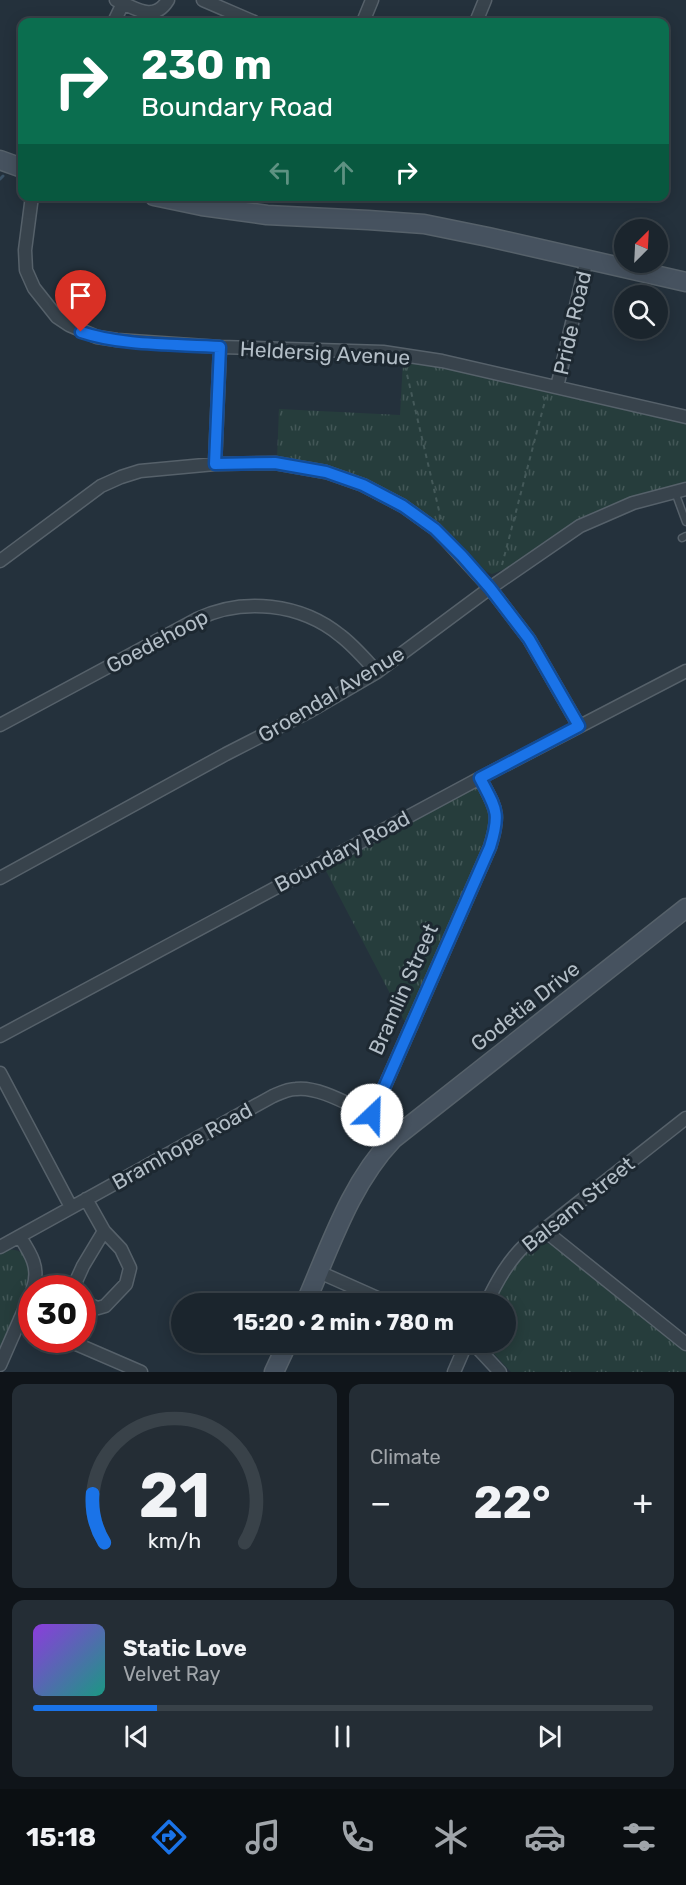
<!DOCTYPE html>
<meta charset="utf-8">
<style>
:root{--surface:#1b252d;--page:#242d35;--text:#f1f3f6;--muted:#a0a5aa;--line:#394249;--accent:#1a73e8}
body{margin:0;font-family:Rubik,sans-serif;background:var(--page);color:var(--text);height:100vh;display:flex;flex-direction:column;font-size:22px;white-space:nowrap}
*{box-sizing:border-box;margin:0}
p{font-size:20px;color:var(--muted)}
.icon{flex:none;width:33px;height:33px;fill:none;stroke:currentColor;stroke-width:2;stroke-linecap:round;stroke-linejoin:round}
.map{position:relative;height:1372px;overflow:hidden}
.details{display:flex;flex-direction:column;gap:12px;padding:12px;background:#0f1419;flex:1}
.details>*{flex:none}
.banner{position:absolute;left:18px;top:18px;width:651px;height:183px;border-radius:12px;box-shadow:0 3px 15px #0003,0 0 0 2px var(--line);background:#0b6e4f;color:#fff;overflow:hidden}
.needle{width:39px;rotate:24deg}
.tools{position:absolute;left:614px;top:219px;display:grid;gap:12px}
.tools a{display:grid;place-items:center;width:54px;height:54px;border-radius:50%;background:var(--surface);box-shadow:0 3px 15px #0003,0 0 0 2px var(--line);font-size:30px}
.speed{position:absolute;left:18px;top:1275px;display:flex;gap:12px;font-size:30px;font-weight:700;text-align:center}
.speed>*{display:grid;place-content:center;width:78px;height:78px;border-radius:50%;background:var(--surface);box-shadow:0 3px 15px #0003,0 0 0 2px var(--line);line-height:1}
.speed .limit{border:9px solid #d22;background:#fff;color:#111}
.pin{position:absolute;display:grid;place-items:center;width:51px;height:51px;color:#fff;margin:-62px -26px;border-radius:50% 50% 50% 0;rotate:-45deg;box-shadow:0 0 6px #0007}
.pin .icon{rotate:45deg}
.me{position:absolute;width:66px;margin:-33px;rotate:24deg;stroke-linejoin:round;filter:drop-shadow(0 0 4px #0008)}
.turn{display:flex;align-items:center;gap:21px;height:126px;padding:0 24px;font-size:27px}
.turn .icon{width:78px;height:78px;stroke-width:2.5}
.turn b{display:block;font-size:42px;line-height:51px}
.lanes{display:flex;align-items:center;height:57px;padding:0 24px;background:#0003;justify-content:center;gap:30px;direction:ltr}
.lanes .off{opacity:.35}
.big{font-size:45px;font-weight:700;line-height:1.1}
.details .card{flex:1;display:flex;flex-direction:column;justify-content:center;gap:9px;min-width:0;padding:0 21px;border-radius:12px;background:var(--page)}
.details .dial{align-items:center;gap:0}
.dial svg{height:156px;overflow:visible;fill:none;stroke:var(--line);stroke-width:7;stroke-linecap:round;text-anchor:middle}
.dial text{fill:var(--text);stroke:none}
.song{display:flex;align-items:center;gap:18px}
.cover{width:72px;height:72px;border-radius:9px;background:linear-gradient(135deg,hsl(270 70% 55%),hsl(170 70% 35%))}
.played{height:6px;border-radius:3px;background:linear-gradient(90deg,var(--accent) 20%,var(--line) 20%)}
.keys{display:flex;justify-content:space-around;direction:ltr}
.heat{display:flex;justify-content:space-between;align-items:center;font-size:33px;direction:ltr}
.details .tiles{flex:1;display:grid;gap:12px;grid-template-columns:1fr 1fr}
.card:last-child{grid-column:span 2}
.trip{position:absolute;left:171px;top:1293px;width:345px;height:60px;border-radius:30px;background:var(--surface);box-shadow:0 3px 15px #0003,0 0 0 2px var(--line);font-weight:700;line-height:60px;text-align:center}
.tab-bar{display:flex;height:96px;justify-content:space-around;align-items:center;background:#0b0f12;color:var(--muted)}
.tab-bar .icon{width:42px;height:42px}
.tab-bar .selected{color:var(--accent)}
.tab-bar b{font-size:27px;color:var(--text)}
.map>svg:first-child{display:block}
</style>
<div class="map">
<svg width="686" height="1372" viewBox="0 0 686 1372">
<defs>
<pattern id="park-tufts" width="24" height="20" patternUnits="userSpaceOnUse" patternTransform="scale(1.5)"><rect width="24" height="20" fill="#263d3c"/><path d="M3 7l-1-3M5 7V3M7 7l1-3M15 17l-1-3M17 17v-4M19 17l1-3" fill="none" stroke="#435757"/></pattern>
</defs>
<rect width="100%" height="100%" fill="#24313c"/>
<path fill="url(#park-tufts)" d="M403,360L445,367L686,424V482L626,499L587,517L505,569L492,574L487,572C467,556 451,534 430,518C386,482 332,466 277,458L279,409L400,415Z
M476,782L495,819L408,1028L326,871Z
M543,1242L554,1246L686,1352V1372H511L484,1343L506,1342V1304L491,1303C501,1283 518,1246 543,1242Z
M5,1249C48,1249 25,1295 16,1316C10,1328 5,1340 0,1351V1252Z"/>
<g fill="none" stroke-linecap="round" stroke-linejoin="round">
<path stroke="#3a5164" stroke-width="3" d="M0,179L3,176"/>
<defs>
<path id="lane" d="M675,492L686,522
M682,538L686,536"/>
<path id="street" d="M116,0C135,8 154,23 168,0
M203,0L254,22
M114,22L123,3
M363,22L372,0
M476,22L485,0
M32,196L25,250L26,270L34,288L57,317L69,325L97,337L117,340L220,347L383,352L442,361L686,417
M557,387L587,259
M215,464L220,347
M0,561L101,486L121,477L140,471L215,464L275,463L326,472L363,485L403,506L435,529L446,540L490,588L529,639L579,726
M0,725L197,619C243,597 301,603 341,636C354,646 365,659 377,672
M0,878L226,754L310,711L377,672L490,588L580,526L633,503L686,489
M0,1036L480,778L686,671
M0,1073L71,1207
M393,1139L372,1115L490,847C501,812 496,809 480,778
M544,1230L686,1344
M20,1237C31,1254 40,1268 33,1288
M0,1247L273,1096C280,1093 288,1089 296,1089C319,1086 351,1106 372,1115
M319,1272L391,1304
M73,1288L83,1266L104,1231
M82,1302L98,1308L105,1306L126,1284L130,1268L121,1249L104,1231L86,1199
M486,1304C497,1281 508,1261 526,1244L686,1118
M20,1319L32,1324
M67,1340L141,1372
M472,1342L500,1372
M0,1365L32,1292
M454,1372L467,1342"/>
<path id="secondary" d="M0,160L22,168
M154,196L202,206L267,215L368,220L424,224L488,237L686,282
M305,1304C330,1247 350,1184 393,1139L686,908
M274,1372L288,1342"/>
</defs>
<use href="#lane" stroke="#56616a" stroke-width="9"/>
<use href="#street" stroke="#56616a" stroke-width="15"/>
<use href="#secondary" stroke="#56616a" stroke-width="21"/>
<path stroke="#445959" stroke-width="2" stroke-dasharray="4.5 4.5" stroke-linecap="butt" d="M405,366L441,519
M502,565L546,397"/>
<use href="#lane" stroke="#38434c" stroke-width="6"/>
<use href="#street" stroke="#38434c" stroke-width="12"/>
<use href="#secondary" stroke="#46525f" stroke-width="18"/>
</g>
<g fill="none" stroke-linecap="round" stroke-linejoin="round">
<defs>
<path id="route" d="M81,332C122,346 176,344 220,347L215,464L275,463L326,472L363,485L403,506L435,529L462,556L490,588L529,639L579,726L480,778C496,809 501,812 490,847L372,1115"/>
</defs>
<use href="#route" stroke="#114b97" stroke-width="15"/>
<use href="#route" stroke="#1a73e8" stroke-width="10"/>
</g>
<g text-anchor="middle" dominant-baseline="central" stroke-width="6" stroke-linejoin="round" paint-order="stroke">
<g font-size="21" fill="#b3bec7" stroke="#1d2831">
<text transform="translate(572 323) rotate(-77)">Pride Road</text>
<text transform="translate(325 353) rotate(3)">Heldersig Avenue</text>
<text transform="translate(157 641) rotate(-28)">Goedehoop</text>
<text transform="translate(331 694) rotate(-31)">Groendal Avenue</text>
<text transform="translate(342 851) rotate(-28)">Boundary Road</text>
<text transform="translate(403 989) rotate(-66)">Bramlin Street</text>
<text transform="translate(525 1006) rotate(-38)">Godetia Drive</text>
<text transform="translate(182 1146) rotate(-29)">Bramhope Road</text>
<text transform="translate(578 1204) rotate(-39)">Balsam Street</text>
</g>
</g>
</svg>
<div class="tools">
<a><svg class="needle" viewBox="-14 -14 28 28"><path d="M0-13l5 13h-10z" fill="#e53935"/><path d="M0 13l5-13h-10z" fill="#a0a5aa"/></svg></a>
<a><svg class="icon" aria-label="search" viewBox="0 0 24 24"><circle cx="10" cy="10" r="6"/><path d="M15 15l6 6"/></svg></a>
</div>
<div class="speed"><div class="limit">30</div></div>
<div class="pin" style="left:81px;top:332px;background:#d93025"><svg class="icon" aria-label="arrive" viewBox="0 0 24 24"><path d="M6 21V4h12l-3 4 3 4H6"/></svg></div>
<svg class="me" style="left:372px;top:1115px" viewBox="-20 -20 40 40"><circle r="19" fill="#fff"/><path d="M0-13L10 11 0 6-10 11z" fill="#1a73e8"/></svg>
<div class="trip">15:20 · 2 min · 780 m</div>
<div class="banner">
<div class="turn"><svg class="icon" aria-label="right" viewBox="0 0 24 24"><path d="M7 20v-9h11M14 6l5 5-5 5"/></svg><div><b>230 m</b>Boundary Road</div></div>
<div class="lanes"><svg class="icon off" aria-label="left" viewBox="0 0 24 24"><path d="M17 20v-9H6M10 6l-5 5 5 5"/></svg><svg class="icon off" aria-label="ahead" viewBox="0 0 24 24"><path d="M12 20V5M6 11l6-6 6 6"/></svg><svg class="icon" aria-label="right" viewBox="0 0 24 24"><path d="M7 20v-9h11M14 6l5 5-5 5"/></svg></div>
</div>
</div>
<section class="details">
<div class="tiles">
<div class="card dial"><svg viewBox="0 0 100 80">
<path d="M14 69A42 42 0 1 1 86 69"/>
<path d="M14 69A42 42 0 0 1 8 44" stroke="#1a73e8"/>
<text x="50" y="56" font-size="32" font-weight="700">21</text>
<text x="50" y="72" font-size="11">km/h</text>
</svg></div>
<div class="card"><p>Climate</p>
<div class="heat"><a>−</a><b class="big">22°</b><a>+</a></div>
</div>
<div class="card">
<div class="song"><i class="cover"></i><div><b>Static Love</b><p>Velvet Ray</p></div></div>
<div class="played"></div>
<div class="keys"><svg class="icon" aria-label="previous" viewBox="0 0 24 24"><path d="M18 5L8 12l10 7zM5 5v14"/></svg><svg class="icon" aria-label="pause" viewBox="0 0 24 24"><path d="M8 5v14M16 5v14"/></svg><svg class="icon" aria-label="next" viewBox="0 0 24 24"><path d="M6 5l10 7-10 7zM19 5v14"/></svg></div>
</div>
</div>
</section>
<nav class="tab-bar">
<b>15:18</b>
<svg class="icon selected" aria-label="directions" viewBox="0 0 24 24"><path d="M12 3l9 9-9 9-9-9zM9 14v-3h6M13 9l2 2-2 2"/></svg>
<svg class="icon" aria-label="music" viewBox="0 0 24 24"><path d="M9 18V5l10-2v13"/><circle cx="6" cy="18" r="3"/><circle cx="16" cy="16" r="3"/></svg>
<svg class="icon" aria-label="phone" viewBox="0 0 24 24"><path d="M5 4h4l2 5-3 2q2 4 5 5l2-3 5 2v4C11 20 4 13 5 4z"/></svg>
<svg class="icon" aria-label="climate" viewBox="0 0 24 24"><path d="M12 3v18M4 7l16 10M4 17L20 7"/></svg>
<svg class="icon" aria-label="car" viewBox="0 0 24 24"><path d="M5 17H2v-5l4-1 3-4h7l3 4 3 1v5h-3M9 17h6M6 11h13"/><circle cx="7" cy="17" r="2"/><circle cx="17" cy="17" r="2"/></svg>
<svg class="icon" aria-label="filters" viewBox="0 0 24 24"><path d="M4 7h16M4 17h16"/><circle cx="9" cy="7" r="2"/><circle cx="15" cy="17" r="2"/></svg>
</nav>
